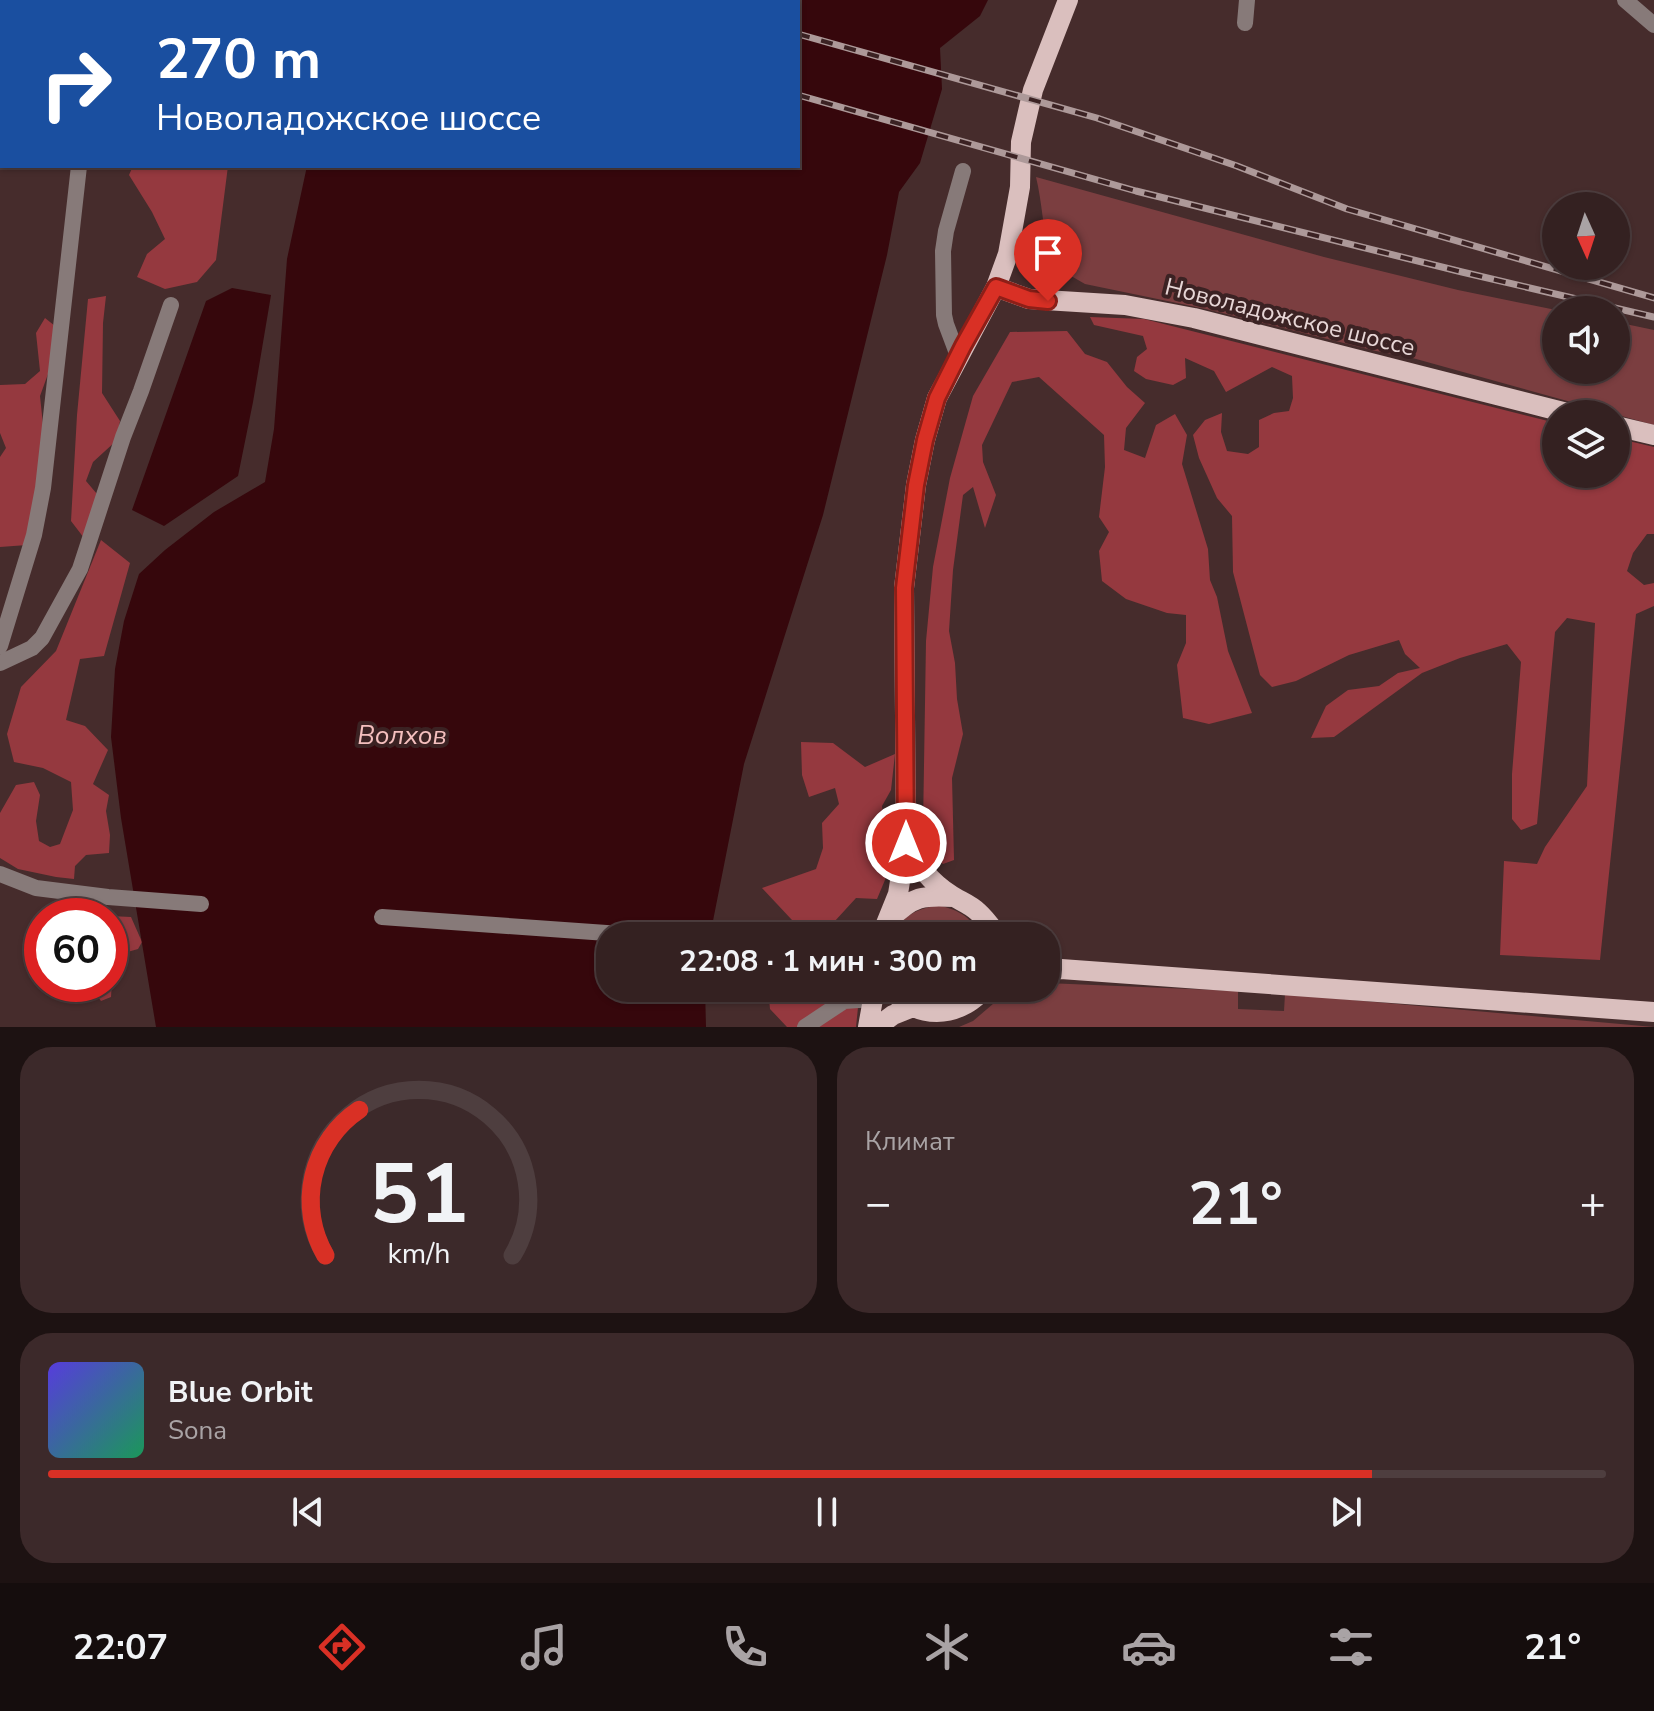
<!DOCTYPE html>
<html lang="ru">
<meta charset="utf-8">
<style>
:root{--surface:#342121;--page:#3c292a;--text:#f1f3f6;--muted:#a9a3a5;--line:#4e3e3f;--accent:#d93025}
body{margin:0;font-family:"Nunito Sans",sans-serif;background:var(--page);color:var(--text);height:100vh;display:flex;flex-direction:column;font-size:30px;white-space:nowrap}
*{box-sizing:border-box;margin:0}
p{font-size:26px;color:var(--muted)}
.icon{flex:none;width:44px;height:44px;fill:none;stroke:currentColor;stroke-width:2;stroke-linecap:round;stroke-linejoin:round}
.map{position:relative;height:1027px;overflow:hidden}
.drawer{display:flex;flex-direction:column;gap:20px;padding:20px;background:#1d1212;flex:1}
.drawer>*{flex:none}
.hud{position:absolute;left:0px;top:0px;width:800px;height:168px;box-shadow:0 2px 6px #0004,0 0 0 2px var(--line);background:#1a4fa0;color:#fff;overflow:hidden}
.needle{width:52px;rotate:177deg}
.fabs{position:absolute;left:1542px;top:192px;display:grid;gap:16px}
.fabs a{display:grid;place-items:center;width:88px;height:88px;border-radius:50%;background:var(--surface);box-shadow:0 2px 6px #0004,0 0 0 2px var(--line);font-size:40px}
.speed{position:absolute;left:24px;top:898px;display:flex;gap:16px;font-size:40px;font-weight:700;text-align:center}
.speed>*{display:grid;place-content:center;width:104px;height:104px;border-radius:50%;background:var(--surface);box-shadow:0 2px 6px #0004,0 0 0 2px var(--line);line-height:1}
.speed .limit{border:12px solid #d22;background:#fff;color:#111}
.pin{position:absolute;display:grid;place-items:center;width:68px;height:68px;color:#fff;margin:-82px -34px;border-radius:50% 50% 50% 0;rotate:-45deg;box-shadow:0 0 8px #0007}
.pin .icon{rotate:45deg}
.me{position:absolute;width:88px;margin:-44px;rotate:0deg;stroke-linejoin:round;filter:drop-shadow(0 0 6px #0008)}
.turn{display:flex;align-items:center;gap:28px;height:168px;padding:0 24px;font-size:36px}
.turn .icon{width:104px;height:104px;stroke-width:2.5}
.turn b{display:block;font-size:56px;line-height:68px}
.big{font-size:60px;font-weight:700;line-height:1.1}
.drawer .tile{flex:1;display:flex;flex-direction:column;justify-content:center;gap:12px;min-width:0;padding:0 28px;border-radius:32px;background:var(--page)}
.drawer .dial{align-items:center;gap:0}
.dial svg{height:208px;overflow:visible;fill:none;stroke:var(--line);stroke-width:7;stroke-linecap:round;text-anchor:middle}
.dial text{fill:var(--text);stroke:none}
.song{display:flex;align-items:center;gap:24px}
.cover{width:96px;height:96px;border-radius:12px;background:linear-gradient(135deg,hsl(250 70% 55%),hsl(150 70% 35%))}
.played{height:8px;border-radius:4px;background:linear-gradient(90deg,var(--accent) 85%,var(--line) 85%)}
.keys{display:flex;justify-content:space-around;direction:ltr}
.heat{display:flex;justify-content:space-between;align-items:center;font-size:44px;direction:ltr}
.drawer .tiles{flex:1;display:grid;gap:20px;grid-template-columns:1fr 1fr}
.tile:last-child{grid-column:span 2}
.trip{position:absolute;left:596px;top:922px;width:464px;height:80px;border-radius:32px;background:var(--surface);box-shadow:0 2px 6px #0004,0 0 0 2px var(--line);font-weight:700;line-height:80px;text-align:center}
.tabs{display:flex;height:128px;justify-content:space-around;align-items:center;background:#150d0d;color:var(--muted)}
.tabs .icon{width:56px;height:56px}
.tabs .active{color:var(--accent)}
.tabs b{font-size:36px;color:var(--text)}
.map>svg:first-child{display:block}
</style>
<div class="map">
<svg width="1654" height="1027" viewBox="0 0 1654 1027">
<rect width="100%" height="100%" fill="#462c2c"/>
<path fill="#7b3e40" d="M1036,177L1324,257L1458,290L1556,310V370H1616V322L1654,330V425L1409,357L1376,351L1206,309L1085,284L1052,265C1043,236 1043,206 1036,177Z
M938,905C961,911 969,916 982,936H892C904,915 914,910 938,905Z
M1046,983L1238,991V1009L1284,1011L1285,994L1654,1027H959L973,1021L1007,992L1017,988H1046Z
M902,988H972C947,1008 927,1006 902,988Z"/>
<path fill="#95393f" d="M133,166H228L216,260L197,282L165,289L137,277L147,254L165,239L152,212L129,175Z
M106,296L103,323L102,393L120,421L116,441L93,462L86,481L97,494L84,538L71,521L77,415L88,299Z
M1090,317L1144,319L1556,423V474H1616V438L1654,447V534H1647L1633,553L1627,571L1644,585L1654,583V606L1636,614L1600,960L1500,955L1504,861L1537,864L1545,847L1587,786L1595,623L1567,618L1555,632L1537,824L1521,830L1512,819V774L1521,662L1507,644L1460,658L1422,673L1334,737L1311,738L1326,706L1348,690L1379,686L1398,673L1420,668L1405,654L1399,640L1349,655L1296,681L1272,687L1260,675L1233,572L1232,516L1217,498L1199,458L1193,435L1205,420L1222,413L1221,432L1227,451L1248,454L1259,447V420L1274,413L1289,411L1293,398L1292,376L1272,367L1226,392L1214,371L1185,358L1186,378L1173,385L1146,379L1134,371L1137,357L1147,349L1143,336L1094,325Z
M45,318L55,326L52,363L40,396L43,425L40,459L27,545L0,547V457L6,448L0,433V385L25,384L40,371L36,333Z
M1067,331L1085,354L1107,362L1127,387L1145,403L1126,428L1124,450L1145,458L1156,425L1175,414L1187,435L1182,464L1208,549L1210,580L1217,597L1228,651L1252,713L1209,724L1183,718L1177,665L1186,643V615L1167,613L1126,599L1102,581L1099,551L1109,532L1099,517L1105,467L1104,435L1039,377L1012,382L982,445L983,462L996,495L985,528L973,487L963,495L953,570L949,631L955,663L957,699L963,734L952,778L954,860L943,864L930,853L923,827L926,641L933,567L950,478L973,396L1010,332Z
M101,540L130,563L104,656L80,659L66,720L85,726L108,750L93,784L109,795L106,811L110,835L109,853L86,855L75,866L74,879L56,877L18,869L0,858V813L16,785L34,782L40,795L36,821L39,841L50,847L60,844L73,810L71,782L43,768L14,762L7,734L21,687L56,651Z
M801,742L833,743L865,767L895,754L891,790L882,806L890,868L877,899L856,898L834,922L792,920L762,888L816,869L823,848L822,823L839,804L835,788L809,797L802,775Z
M110,916L131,917L142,942L138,949L124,953L112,982L111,997L101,1001L89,984H110Z
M768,988H860L856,1027H787L770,1009Z"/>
<path fill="#36070c" d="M331,0H988L980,16L940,48L942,89L920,163L899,192L887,255L823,515L744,764L710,936H610V988H705L706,1027H156L121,818L111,737L115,669L124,621L139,574L165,550L214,512L265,482L274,429L287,259L307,166H798V2H331Z
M232,288L271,295L253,402L238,476L164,526L132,510L206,301Z"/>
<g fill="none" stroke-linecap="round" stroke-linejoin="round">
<path stroke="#877a79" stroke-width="16" d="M74,0V2
M1625,0L1654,25
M1245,23L1247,0
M958,356L946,324L944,315L943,251L946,231L963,171
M0,646L34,535L43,488L79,166
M0,663L32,648L42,638L80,569L123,437L141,391L171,305
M0,874L36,888L108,897L201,904
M382,917L649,936
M805,1027L844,1001L873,999"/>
<path stroke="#dabfbe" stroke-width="20" d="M59,2L62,0
M0,23H2
M996,287L1029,299L1125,305L1194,318L1571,414
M1616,426L1654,435
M906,843C918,865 930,882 951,895C960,901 970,904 978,912C986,919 992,928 998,936
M890,919C913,896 923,895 954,897
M881,936L898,894L906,843L904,588L916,485L925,440L937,398L996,287L1008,254L1020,187L1021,142L1033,90L1068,0
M1046,970L1061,969L1654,1012
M890,988C908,1012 939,1019 966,1004C974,1000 980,993 987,988
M868,1027L875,988
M877,1027L893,1015L913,1007"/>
<defs>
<path id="rail" d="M463,0L471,2
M679,0L686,2
M798,34L1097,118L1237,166L1347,209L1654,298
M798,95L1136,191L1462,272L1654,317"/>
</defs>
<use href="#rail" stroke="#ad9999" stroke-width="7"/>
<use href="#rail" stroke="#3b2223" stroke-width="4" stroke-dasharray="12" stroke-linecap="butt"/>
</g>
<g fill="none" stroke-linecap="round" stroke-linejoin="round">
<defs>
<path id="route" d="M906,843L904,588L916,485L925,440L937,398L963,346L996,287L1029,299L1048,301"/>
</defs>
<use href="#route" stroke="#8d1f18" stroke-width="20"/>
<use href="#route" stroke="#d93025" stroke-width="14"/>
</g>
<g text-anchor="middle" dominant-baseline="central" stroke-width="8" stroke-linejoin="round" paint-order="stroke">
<g font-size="24" fill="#e7d6d6" stroke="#3b2223">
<text transform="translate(1290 317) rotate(14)">Новоладожское шоссе</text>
</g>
<g font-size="26" font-style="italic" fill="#f4bfbe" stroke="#3b2223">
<text x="402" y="735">Волхов</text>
</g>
</g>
</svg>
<div class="fabs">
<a><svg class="needle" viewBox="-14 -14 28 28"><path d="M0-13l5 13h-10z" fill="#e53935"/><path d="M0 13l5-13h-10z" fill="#a9a3a5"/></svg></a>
<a><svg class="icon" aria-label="sound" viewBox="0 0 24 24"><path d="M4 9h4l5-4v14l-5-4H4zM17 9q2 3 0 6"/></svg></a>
<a><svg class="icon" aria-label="layers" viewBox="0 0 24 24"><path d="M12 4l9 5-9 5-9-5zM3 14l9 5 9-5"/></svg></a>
</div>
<div class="speed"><div class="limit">60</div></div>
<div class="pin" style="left:1048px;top:301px;background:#d93025"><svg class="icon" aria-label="arrive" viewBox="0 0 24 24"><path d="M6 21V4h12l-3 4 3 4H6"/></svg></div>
<svg class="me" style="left:906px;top:843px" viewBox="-20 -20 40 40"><circle r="17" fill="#d93025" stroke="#fff" stroke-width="3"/><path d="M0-11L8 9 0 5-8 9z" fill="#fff"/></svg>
<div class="trip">22:08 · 1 мин · 300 m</div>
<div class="hud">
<div class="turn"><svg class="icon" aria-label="right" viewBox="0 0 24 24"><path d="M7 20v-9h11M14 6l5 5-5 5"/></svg><div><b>270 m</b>Новоладожское шоссе</div></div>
</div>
</div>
<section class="drawer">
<div class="tiles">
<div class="tile dial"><svg viewBox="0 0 100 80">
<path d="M14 69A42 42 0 1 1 86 69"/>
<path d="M14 69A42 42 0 0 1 27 13" stroke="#d93025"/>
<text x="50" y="56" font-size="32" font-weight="700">51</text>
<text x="50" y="72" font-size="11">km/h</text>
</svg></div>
<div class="tile"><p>Климат</p>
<div class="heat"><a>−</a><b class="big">21°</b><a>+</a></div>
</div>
<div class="tile">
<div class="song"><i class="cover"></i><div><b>Blue Orbit</b><p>Sona</p></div></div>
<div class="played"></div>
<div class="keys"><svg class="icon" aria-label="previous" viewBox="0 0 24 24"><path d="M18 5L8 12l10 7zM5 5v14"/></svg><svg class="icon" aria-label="pause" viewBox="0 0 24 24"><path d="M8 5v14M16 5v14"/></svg><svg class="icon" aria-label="next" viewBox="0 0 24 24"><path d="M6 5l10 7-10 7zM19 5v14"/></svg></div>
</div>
</div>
</section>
<nav class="tabs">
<b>22:07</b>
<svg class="icon active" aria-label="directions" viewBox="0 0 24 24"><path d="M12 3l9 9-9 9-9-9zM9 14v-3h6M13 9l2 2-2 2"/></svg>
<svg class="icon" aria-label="music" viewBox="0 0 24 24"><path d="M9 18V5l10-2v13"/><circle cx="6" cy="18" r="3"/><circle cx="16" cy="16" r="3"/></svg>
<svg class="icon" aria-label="phone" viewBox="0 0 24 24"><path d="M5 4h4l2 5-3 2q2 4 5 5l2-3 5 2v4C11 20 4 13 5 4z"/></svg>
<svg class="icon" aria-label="climate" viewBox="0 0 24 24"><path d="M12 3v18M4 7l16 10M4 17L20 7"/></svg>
<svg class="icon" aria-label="car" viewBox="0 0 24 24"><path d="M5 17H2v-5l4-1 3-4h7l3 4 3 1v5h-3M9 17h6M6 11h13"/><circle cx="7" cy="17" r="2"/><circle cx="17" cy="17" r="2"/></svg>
<svg class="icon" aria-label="filters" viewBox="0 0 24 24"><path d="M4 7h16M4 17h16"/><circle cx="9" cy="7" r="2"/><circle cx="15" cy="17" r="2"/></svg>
<b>21°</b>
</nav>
